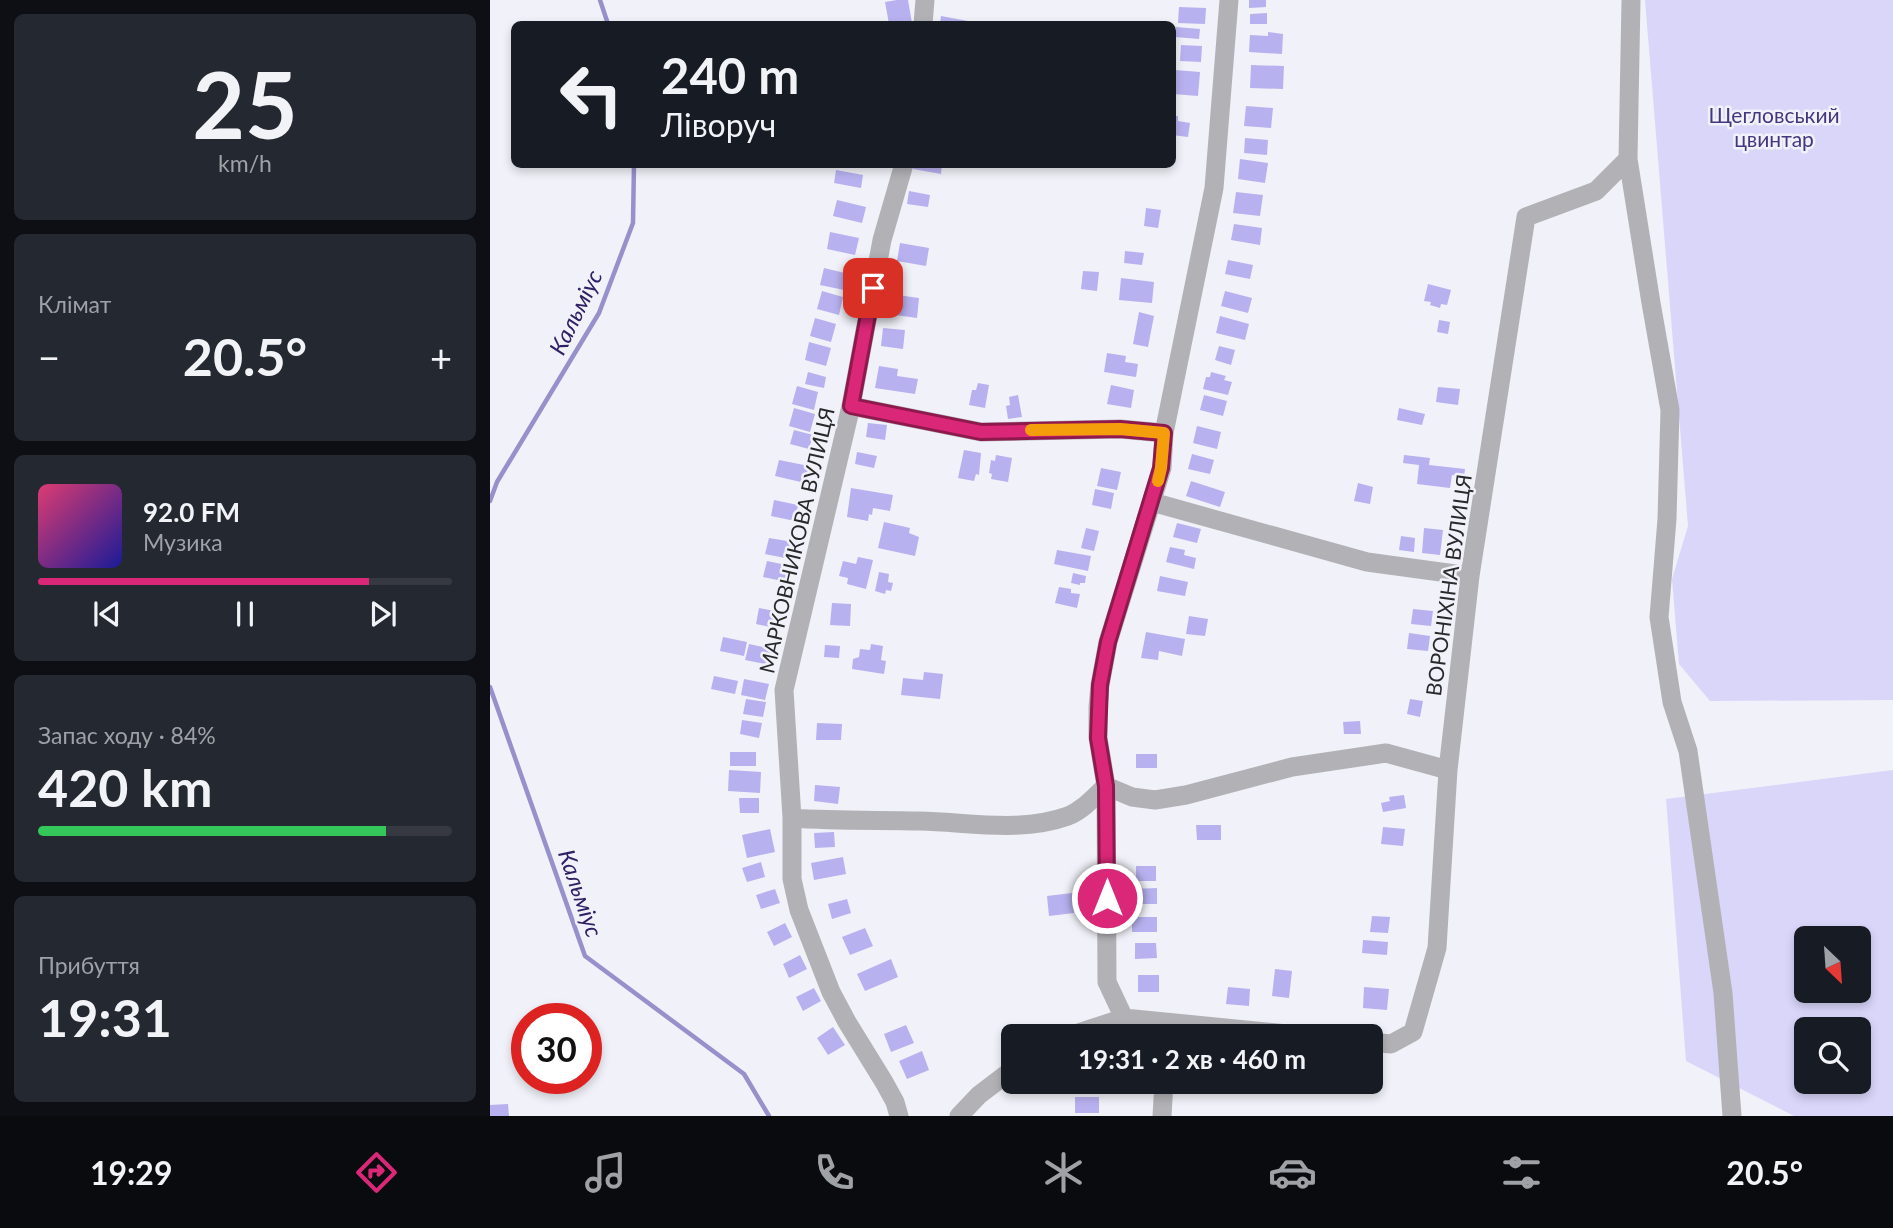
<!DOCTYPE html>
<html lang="uk">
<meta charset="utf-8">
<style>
:root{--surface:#171b24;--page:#242831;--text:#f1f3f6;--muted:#9ea1a6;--line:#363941;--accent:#db2777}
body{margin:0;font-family:Lato,sans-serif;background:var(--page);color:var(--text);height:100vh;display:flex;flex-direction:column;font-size:26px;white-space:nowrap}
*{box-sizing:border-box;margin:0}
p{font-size:23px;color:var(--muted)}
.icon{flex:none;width:38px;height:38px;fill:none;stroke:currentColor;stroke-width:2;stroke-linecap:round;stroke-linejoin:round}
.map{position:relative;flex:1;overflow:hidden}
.drawer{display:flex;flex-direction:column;gap:14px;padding:14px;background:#0d0f14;width:490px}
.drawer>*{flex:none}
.guide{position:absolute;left:21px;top:21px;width:665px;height:147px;border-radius:10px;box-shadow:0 4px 10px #0003;background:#171b24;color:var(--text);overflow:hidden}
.needle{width:46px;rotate:155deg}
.tools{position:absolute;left:1304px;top:926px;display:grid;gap:14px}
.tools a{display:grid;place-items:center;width:77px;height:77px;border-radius:10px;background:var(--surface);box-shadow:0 4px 10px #0003;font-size:35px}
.speed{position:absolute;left:21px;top:1003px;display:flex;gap:14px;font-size:35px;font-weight:700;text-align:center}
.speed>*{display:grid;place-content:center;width:91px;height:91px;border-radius:50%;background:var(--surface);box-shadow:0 4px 10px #0003;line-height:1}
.speed .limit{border:10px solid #d22;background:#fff;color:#111}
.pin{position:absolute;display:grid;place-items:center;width:60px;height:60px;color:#fff;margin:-30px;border-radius:14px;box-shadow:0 4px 10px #0006}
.me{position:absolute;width:77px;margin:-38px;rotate:0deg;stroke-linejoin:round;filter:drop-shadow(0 0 5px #0008)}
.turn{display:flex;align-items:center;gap:24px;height:147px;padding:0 35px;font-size:32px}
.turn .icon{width:91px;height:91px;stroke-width:2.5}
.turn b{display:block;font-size:49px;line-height:60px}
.big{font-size:52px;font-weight:700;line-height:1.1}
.drawer .widget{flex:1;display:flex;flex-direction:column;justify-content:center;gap:10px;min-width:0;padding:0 24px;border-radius:10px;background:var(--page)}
.drawer .dial{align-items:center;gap:0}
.dial b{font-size:91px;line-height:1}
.song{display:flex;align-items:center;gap:21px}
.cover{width:84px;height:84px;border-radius:10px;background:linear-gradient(135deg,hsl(340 70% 55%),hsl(240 70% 35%))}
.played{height:7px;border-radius:4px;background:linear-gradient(90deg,var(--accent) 80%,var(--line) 80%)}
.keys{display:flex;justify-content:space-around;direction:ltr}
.heat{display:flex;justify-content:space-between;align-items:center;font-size:38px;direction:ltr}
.charge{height:10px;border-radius:5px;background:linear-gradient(90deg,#34c759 84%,var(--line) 0)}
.trip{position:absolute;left:511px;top:1024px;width:382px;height:70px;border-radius:10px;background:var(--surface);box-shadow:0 4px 10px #0003;font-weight:700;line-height:70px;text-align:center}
.tabs{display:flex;height:112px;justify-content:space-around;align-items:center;background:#090b0e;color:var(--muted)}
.tabs .icon{width:49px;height:49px}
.tabs .selected{color:var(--accent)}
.tabs b{font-size:32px;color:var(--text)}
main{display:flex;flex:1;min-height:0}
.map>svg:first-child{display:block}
</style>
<main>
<section class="drawer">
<div class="widget dial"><b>25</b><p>km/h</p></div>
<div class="widget"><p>Клімат</p>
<div class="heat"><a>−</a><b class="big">20.5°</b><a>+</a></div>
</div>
<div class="widget">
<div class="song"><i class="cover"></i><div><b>92.0 FM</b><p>Музика</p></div></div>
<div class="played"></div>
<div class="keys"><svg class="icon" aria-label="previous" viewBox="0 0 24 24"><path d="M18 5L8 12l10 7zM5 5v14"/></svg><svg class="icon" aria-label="pause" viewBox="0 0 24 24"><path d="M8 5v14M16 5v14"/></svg><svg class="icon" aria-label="next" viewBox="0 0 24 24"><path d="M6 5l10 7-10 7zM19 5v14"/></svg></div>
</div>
<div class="widget"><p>Запас ходу · 84%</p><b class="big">420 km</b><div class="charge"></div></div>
<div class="widget"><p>Прибуття</p><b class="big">19:31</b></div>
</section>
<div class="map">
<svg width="1403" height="1116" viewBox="0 0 1403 1116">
<rect width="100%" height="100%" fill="#f1f1f9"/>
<path fill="#d9d6fa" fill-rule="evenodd" d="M1155,0H1403V700L1220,701L1189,664L1182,579L1198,526Z
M1403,770V1116H1304L1196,1061L1176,799ZM1316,938H1368V990H1316ZM1316,1029H1368V1082H1316Z"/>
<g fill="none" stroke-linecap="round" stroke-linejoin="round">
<path stroke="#9690cb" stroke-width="4.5" d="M110,0L118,24
M0,501L7,482L109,313L143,223L144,164
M0,687L95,956L254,1074L279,1116"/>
</g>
<path fill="#b7b1ef" d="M407,0H418L422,23L399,24L395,2Z
M759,0H776V7L759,8Z
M689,7L716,8L715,24L688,23Z
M777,13V24H760V14Z
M451,16L478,21V24H450Z
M686,27L710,29L709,39L685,37Z
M778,32L793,34L792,54L759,52L760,35L778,36Z
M691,45L712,46L711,62L690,61Z
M761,65L794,66L793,89L760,88Z
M685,70L710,72L708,96L683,94Z
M756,106L783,108L781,128L754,126Z
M682,116H688V121L700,123L698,137L682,135Z
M755,138L778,140L777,155L754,153Z
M750,159L778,163L775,183L748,179Z
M424,164H452L451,174L423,169Z
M346,170L373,175L371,188L344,183Z
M419,191L440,195L438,207L417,204Z
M746,192L773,195L770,216L743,213Z
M347,200L376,207L372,223L343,216Z
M656,208L671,210L668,228L654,226Z
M744,224L772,228L770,245L741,240Z
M340,232L369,238L365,255L337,249Z
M410,243L439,248L436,266L407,261Z
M635,251L654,253L652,265L634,263Z
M738,260L763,265L760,279L735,274Z
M334,268L363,275L359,291L330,285Z
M593,271L609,272L607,291L591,289Z
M631,278L664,282L662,303L629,300Z
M938,284L961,290L957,305L951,304L950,308L940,305L941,302L934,301Z
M332,291L353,297L349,315L327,309Z
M735,291L762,298L758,313L731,306Z
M407,295L429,298L427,318L398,314L399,302L406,303Z
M649,312L664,316L658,347L643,344Z
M730,316L759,324L755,340L726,333Z
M325,318L346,324L341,342L320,336Z
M949,320L960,322L958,334L947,332Z
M393,328L415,330L413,349L391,346Z
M319,342L341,348L336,366L315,360Z
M729,346L745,350L741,365L725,360Z
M617,353L636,356L635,362L648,364L646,377L614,372Z
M389,366L408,369L407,376L428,379L425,394L385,388Z
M318,372L336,377L334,388L315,384Z
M721,372L736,376L734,380L742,382L738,395L713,389L716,377H720Z
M488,383L499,385L495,408L479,405L482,390H486Z
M621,385L644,390L641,408L617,404Z
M307,386L328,392L324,410L302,404Z
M948,387L970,389L968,405L946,402Z
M528,395L532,417L518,419L516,406L520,405L519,397Z
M714,395L737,401L733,416L710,410Z
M304,408L325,414L320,432L299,426Z
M909,408L935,414L932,425L907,420Z
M378,423L397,425L395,440L376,437Z
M707,426L731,432L727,449L703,443Z
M304,430L323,435L319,449L300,444Z
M474,450L491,453L489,475L486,474L484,481L468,478Z
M367,452L387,456L384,468L365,464Z
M702,454L724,460L720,474L698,469Z
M506,455L522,458L518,482L501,479L502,474L499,473L501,460L505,461Z
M914,455L940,458L939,465L975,469L974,477L962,475L960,488L927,484L929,465L913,463Z
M289,460L319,466L315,483L285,476Z
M611,468L631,472L627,490L607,486Z
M701,481L735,492L730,507L696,496Z
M868,483L883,487L880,504L864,501Z
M361,488L403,495L400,511L383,508L382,515L379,514L378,521L357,517Z
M605,489L624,493L621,509L602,505Z
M284,500L308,505L305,521L281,516Z
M394,522L420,528L419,533L429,537L425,556L388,548Z
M687,523L711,529L707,543L683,537Z
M596,528L609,531L604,551L591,548Z
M934,528L953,530L950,555L932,553Z
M911,536L925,538L924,552L909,550Z
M279,538L303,542L300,559L275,554Z
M680,547L695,550L694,555L706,558L704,569L676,562Z
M567,550L601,556L598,571L564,564Z
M368,557L383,560L376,589L357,584L358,578L349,576L353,561L366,564Z
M277,561L301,566L297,582L273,577Z
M389,572L399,574L398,582L403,583L401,591L396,590L395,594L385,591Z
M583,573L596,576L595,583H590V585L581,583Z
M670,576L698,582L695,596L667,591Z
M569,587L581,589V593L590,594L587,608L565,603Z
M342,603L361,604L360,626L340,625Z
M269,608L294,613L290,629L266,624Z
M923,609L943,611L941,626L921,624Z
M699,616L718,619L715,636L696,634Z
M656,632L695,639L692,656L669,651L668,660L651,658Z
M919,633L940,636L938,651L917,649Z
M233,637L257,642L254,656L230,651Z
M259,644L283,649L280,665L255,660Z
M381,644L393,646L391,660L396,661L394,674L362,669L363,659L369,657L370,649L380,650Z
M335,645L350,646L349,658L334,657Z
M434,672L453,674L450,699L411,695L413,678L433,680Z
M224,676L248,681L245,694L221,689Z
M254,679L279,684L275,700L251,695Z
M256,699L276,702L273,717L253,714Z
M920,699L933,701L930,717L917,714Z
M252,720L272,723L269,738L250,734Z
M870,721L871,734H854L853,722Z
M327,723L352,724L351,740H326Z
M240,752H266V766H240Z
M646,754H667V768H646Z
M239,770L271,772L270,793L238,791Z
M325,785L350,787L348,804L324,801Z
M914,795L916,808L893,812L891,803L900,801L899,797Z
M249,798H269V813H250Z
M706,825H731V840H707Z
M893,827L915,829L913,846L891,844Z
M280,829L285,852L257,858L252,835Z
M344,832L345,847L325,848L324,833Z
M353,857L356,874L324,880L321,863Z
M271,862L275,877L257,882L252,868Z
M646,866H666V881H646Z
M667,888V904H643V889Z
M285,889L290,903L271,909L266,895Z
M582,893L584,913L559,916L557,896Z
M357,899L361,913L342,919L338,904Z
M882,916L900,917L898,933L880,932Z
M642,917H667V932H642Z
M295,923L302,937L284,946L277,932Z
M375,928L383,946L360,955L352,937Z
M873,940L898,942L897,955L872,953Z
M645,943H666L667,958L645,959Z
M310,955L317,969L299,978L293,964Z
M401,959L408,977L375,991L367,974Z
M785,969L802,971L799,998L782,996Z
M648,975H669V992H648Z
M738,987L760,989L759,1006L736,1004Z
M874,987L899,989L897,1010L873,1008Z
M324,988L331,1001L313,1011L306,997Z
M416,1025L424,1043L401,1052L394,1034Z
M343,1027L355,1045L338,1055L327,1038Z
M432,1051L439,1070L417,1079L409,1061Z
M585,1097H609V1113H585Z
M18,1104L19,1116H0V1105Z"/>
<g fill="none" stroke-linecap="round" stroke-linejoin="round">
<path stroke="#b2b2b6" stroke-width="19" d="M1141,0L1138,159L1161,303L1180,410L1177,519L1169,617L1182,702L1198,751L1233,993L1242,1116
M433,24L435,0
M361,406L491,432L630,429L674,433
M662,502L877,562L980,576
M302,818C344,821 387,820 430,821C479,822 531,833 578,816C593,810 604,797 616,786L642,797L665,800L696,795L802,767L896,753L958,770
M634,1018L617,982L616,786L608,738V707L610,685L618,642L672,468L674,433L724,188L739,0
M579,1036L634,1018L818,1036
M880,1042L901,1044L923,1032L947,948L958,770L980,576L1036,217L1106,191L1138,159
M409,1116L405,1102L394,1082L357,1022L341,992L309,910L302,879V818L294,690L361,406L392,240L414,164
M469,1116L489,1095L523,1069
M672,1116L674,1082"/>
</g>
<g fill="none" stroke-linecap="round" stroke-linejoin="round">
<defs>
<path id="route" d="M383,288L361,406L491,432L630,429L674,433L671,468L618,642L610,685L608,738L616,786L617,898"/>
</defs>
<use href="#route" stroke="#8e194d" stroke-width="18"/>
<use href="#route" stroke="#db2777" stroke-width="12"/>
<path stroke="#f59e0b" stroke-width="12" d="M541,430L630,429L674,433L671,468L668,481"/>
</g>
<g text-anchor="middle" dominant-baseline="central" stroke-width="5" stroke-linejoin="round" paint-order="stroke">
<g font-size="21" fill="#45377f" stroke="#f1f1f9">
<text x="1284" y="114">Щегловський<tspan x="1284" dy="24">цвинтар</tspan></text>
</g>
<g font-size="21" fill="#29282b" stroke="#f1f1f9">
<text transform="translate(306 540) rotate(-77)">МАРКОВНИКОВА ВУЛИЦЯ</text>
<text transform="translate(958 585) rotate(-82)">ВОРОНІХІНА ВУЛИЦЯ</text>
</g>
<g font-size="23" font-style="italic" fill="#302066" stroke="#f1f1f9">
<text transform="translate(85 312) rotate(-64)">Кальміус</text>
<text transform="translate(91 893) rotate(71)">Кальміус</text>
</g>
</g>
</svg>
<div class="tools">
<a><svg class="needle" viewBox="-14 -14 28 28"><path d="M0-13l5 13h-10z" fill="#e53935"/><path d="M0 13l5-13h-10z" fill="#9ea1a6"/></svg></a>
<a><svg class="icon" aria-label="search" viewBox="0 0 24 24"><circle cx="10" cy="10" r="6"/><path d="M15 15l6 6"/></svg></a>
</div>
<div class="speed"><div class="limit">30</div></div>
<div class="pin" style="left:383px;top:288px;background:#d93025"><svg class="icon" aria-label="arrive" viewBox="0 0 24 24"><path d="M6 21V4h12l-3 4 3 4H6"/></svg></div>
<svg class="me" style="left:617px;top:898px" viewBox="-20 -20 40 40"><circle r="17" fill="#db2777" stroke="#fff" stroke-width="3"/><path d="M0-11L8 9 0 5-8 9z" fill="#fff"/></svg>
<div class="trip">19:31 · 2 хв · 460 m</div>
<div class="guide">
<div class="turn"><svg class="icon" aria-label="left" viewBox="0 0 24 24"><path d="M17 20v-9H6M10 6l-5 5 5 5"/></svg><div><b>240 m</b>Ліворуч</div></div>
</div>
</div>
</main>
<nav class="tabs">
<b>19:29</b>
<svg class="icon selected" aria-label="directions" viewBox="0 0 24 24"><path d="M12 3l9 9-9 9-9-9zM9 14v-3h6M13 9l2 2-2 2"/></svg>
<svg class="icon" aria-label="music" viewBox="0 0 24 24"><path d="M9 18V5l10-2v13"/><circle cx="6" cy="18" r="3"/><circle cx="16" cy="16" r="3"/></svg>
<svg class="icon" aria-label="phone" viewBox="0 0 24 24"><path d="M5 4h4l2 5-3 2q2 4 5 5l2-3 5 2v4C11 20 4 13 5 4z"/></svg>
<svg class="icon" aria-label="climate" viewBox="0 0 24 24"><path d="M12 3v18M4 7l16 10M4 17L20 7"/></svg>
<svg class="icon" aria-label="car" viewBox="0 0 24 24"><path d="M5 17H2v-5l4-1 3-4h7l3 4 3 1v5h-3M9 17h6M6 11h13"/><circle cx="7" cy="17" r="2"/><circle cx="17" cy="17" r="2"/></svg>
<svg class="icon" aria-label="filters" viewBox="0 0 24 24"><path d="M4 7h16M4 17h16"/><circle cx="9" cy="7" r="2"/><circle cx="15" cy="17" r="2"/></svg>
<b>20.5°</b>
</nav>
